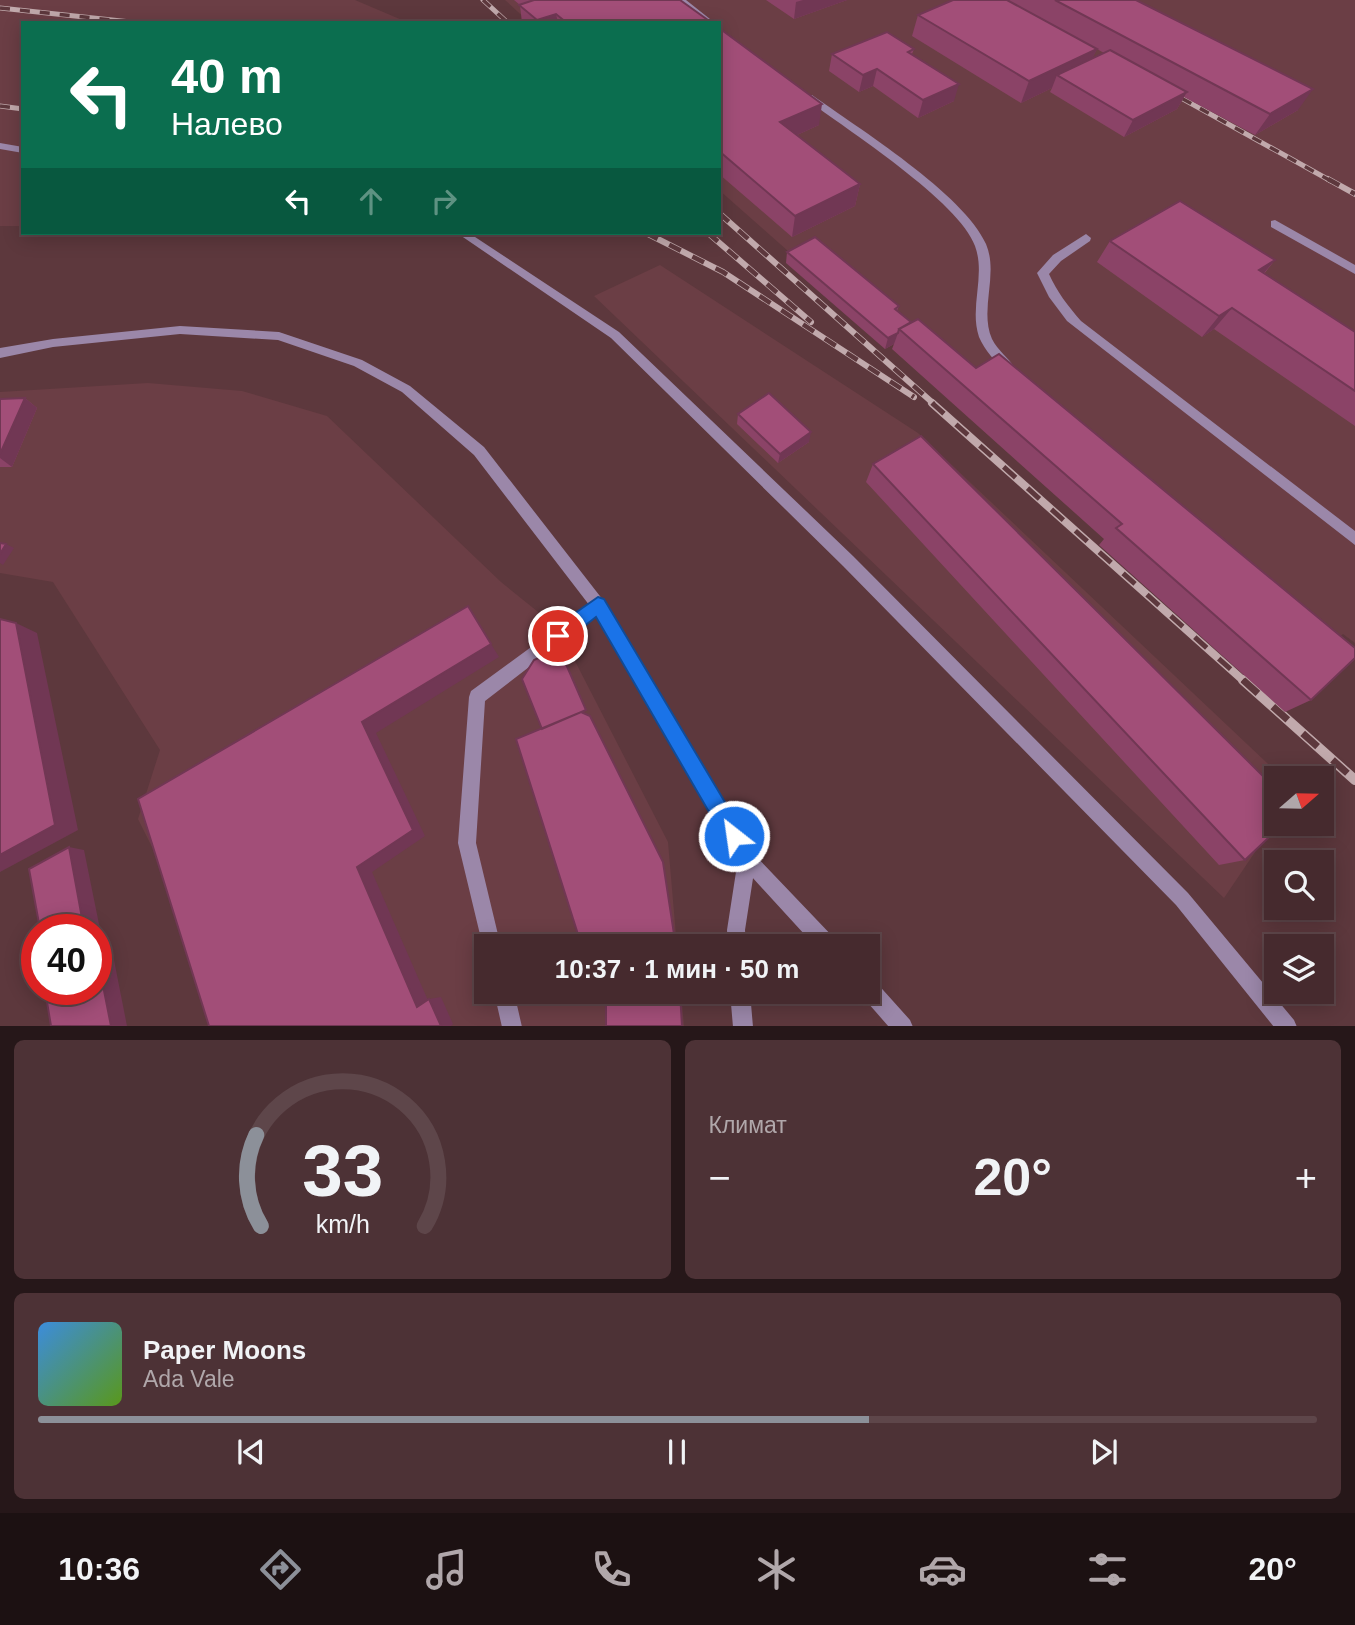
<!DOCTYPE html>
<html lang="ru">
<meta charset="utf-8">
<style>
:root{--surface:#462a2e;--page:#4d3236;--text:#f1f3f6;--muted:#b0a7aa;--line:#5e464a;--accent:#8c9099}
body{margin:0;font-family:Arial,sans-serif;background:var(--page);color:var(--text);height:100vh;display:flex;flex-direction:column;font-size:26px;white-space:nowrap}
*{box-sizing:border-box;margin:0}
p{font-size:23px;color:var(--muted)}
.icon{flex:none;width:38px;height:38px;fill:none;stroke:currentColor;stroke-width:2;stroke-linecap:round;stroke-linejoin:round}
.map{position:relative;height:1026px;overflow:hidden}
.side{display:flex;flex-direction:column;gap:14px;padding:14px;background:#261719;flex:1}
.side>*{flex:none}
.hud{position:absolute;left:21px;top:21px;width:700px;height:214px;border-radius:0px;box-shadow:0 4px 18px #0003,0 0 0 2px var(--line);background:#0b6e4f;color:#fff;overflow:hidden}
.needle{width:46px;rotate:70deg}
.fabs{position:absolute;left:1264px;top:766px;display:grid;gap:14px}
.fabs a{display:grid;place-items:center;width:70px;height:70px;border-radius:0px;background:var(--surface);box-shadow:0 4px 18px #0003,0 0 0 2px var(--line);font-size:35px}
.speed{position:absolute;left:21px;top:914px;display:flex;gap:14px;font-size:35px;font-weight:700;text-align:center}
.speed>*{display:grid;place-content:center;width:91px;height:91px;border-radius:50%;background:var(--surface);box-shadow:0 4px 18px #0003,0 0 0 2px var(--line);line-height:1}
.speed .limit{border:10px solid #d22;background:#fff;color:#111}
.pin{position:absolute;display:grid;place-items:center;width:60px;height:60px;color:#fff;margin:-30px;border:4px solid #fff;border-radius:50%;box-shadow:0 2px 7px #0007}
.me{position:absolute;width:77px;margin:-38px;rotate:330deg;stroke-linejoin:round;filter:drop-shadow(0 0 5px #0008)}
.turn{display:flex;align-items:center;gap:24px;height:147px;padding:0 35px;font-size:32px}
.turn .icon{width:91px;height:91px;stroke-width:2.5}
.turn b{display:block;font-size:49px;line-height:60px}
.lanes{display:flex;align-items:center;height:66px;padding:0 35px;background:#0003;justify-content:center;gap:35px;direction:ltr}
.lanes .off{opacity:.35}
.big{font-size:52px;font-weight:800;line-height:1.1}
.side .tile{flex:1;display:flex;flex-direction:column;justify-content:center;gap:10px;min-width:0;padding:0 24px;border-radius:10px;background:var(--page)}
.side .dial{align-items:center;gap:0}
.dial svg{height:182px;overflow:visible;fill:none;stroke:var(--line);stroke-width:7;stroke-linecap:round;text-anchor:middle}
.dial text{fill:var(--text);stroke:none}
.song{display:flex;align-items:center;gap:21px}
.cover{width:84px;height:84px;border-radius:10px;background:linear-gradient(135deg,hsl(210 70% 55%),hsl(90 70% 35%))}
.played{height:7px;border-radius:4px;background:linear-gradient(90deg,var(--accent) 65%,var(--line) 65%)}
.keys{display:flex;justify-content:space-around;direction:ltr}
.heat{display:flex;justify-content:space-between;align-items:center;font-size:38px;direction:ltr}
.side .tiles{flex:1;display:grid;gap:14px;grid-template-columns:1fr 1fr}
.tile:last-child{grid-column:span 2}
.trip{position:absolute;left:474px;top:934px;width:406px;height:70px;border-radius:0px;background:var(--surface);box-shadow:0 4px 18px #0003,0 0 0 2px var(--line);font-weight:800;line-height:70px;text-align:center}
.menu{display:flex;height:112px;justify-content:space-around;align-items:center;background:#1c1112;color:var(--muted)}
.menu .icon{width:49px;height:49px}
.menu .selected{color:var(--accent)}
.menu b{font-size:32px;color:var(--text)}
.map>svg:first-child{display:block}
</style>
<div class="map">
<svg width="1355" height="1027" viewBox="0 0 1355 1027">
<rect width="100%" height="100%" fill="#5d383d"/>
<path fill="#6b3e45" d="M0,0H355L409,23H23V226H0Z
M505,0H1355V643L1343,634L1279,685L719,190V23H530Z
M660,265L918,433L1284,779H1276V821L1224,898L594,296Z
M148,383L242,391L327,416L501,582L558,628L668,842L677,947H486V992H681L684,1026H218V979L138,819L160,750L53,582L0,573V392Z"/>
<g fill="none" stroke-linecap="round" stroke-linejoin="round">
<path fill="#9b87a9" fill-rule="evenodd" d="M677,0H686L715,23H705Z
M806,95H812C858,128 964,194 986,244C999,275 979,309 992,339C998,351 1008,357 1015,368L1013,371H1005C995,361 985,351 979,337C969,307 986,276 975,246C960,202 846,129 806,99Z
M0,143L23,147V153L0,149Z
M1275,220L1355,265V274L1271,227V221Z
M1086,234L1091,238L1090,241L1061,261L1049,274C1057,292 1068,306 1081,321L1355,531V545L1067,321L1049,297L1037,273L1053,255Z
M598,598L603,600L606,605L603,610L485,701L476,843L501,947H486V954L483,947L458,843L469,697L471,691Z
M494,992H514L522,1027H502Z"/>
<path fill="#9b87a9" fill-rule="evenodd" d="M457,233H469L619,332L853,556L1188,893L1294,1020L1297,1027H1274L1176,905L843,566L611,338Z
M747,850L753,853L756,859L745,930L746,947H728L727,930L738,859L741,853Z
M730,992H750L753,1027H733Z"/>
<path fill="#9b87a9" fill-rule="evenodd" d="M180,326L279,332L362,360L410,386L484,447L603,600L753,853L836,940L838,947H816L741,865L593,610L474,455L402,392L354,366L278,340L180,334L53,347L0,358V348L53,339Z
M868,978L875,981L910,1020L913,1027H889L861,995L860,992H868Z"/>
<defs>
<path id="rail-far3" d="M483,0L508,23
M0,8L140,23
M1165,89L1331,181
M0,106L23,109"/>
<path id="rail-far2" d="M1328,179L1355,194
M719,213L934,404
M646,233L723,272L914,397
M708,233L811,322"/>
<path id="rail-far1" d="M932,403L1245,682"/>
<path id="rail" d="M1243,680L1355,780"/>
</defs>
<use href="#rail-far3" stroke="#c1a9ac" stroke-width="5"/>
<use href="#rail-far2" stroke="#c1a9ac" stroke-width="6"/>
<use href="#rail-far1" stroke="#c1a9ac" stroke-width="8"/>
<use href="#rail" stroke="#c1a9ac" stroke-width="10"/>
<use href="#rail-far3" stroke="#5d383d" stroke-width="3.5" stroke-dasharray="10" stroke-linecap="butt"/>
<use href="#rail-far2" stroke="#5d383d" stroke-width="4.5" stroke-dasharray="13" stroke-linecap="butt"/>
<use href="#rail-far1" stroke="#5d383d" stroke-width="5" stroke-dasharray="16" stroke-linecap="butt"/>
<use href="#rail" stroke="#5d383d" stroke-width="7" stroke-dasharray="20" stroke-linecap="butt"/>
</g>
<path fill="#8b4367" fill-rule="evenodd" d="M514,0H680L712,23H522L520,5Z
M766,0H847L794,19Z
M1007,0H1136L1298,110L1255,135L1184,97L1177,109L1124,137L1050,92L1052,88L1021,103L912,36L918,15ZM1097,49L1104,53L1092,58Z
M719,28L819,125L797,135L860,184L855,206L792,237L719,174Z
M914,49L912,54L954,101L918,118L873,86L859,92L829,71L832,54Z
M1110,241L1275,260L1264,274L1355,332V426L1214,329L1202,337L1097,262Z
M787,252L899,306L897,311L1311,700L1285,712L1099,545L1104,539L892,349L894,344L885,349L786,263Z
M25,398L37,408L12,467H0V399Z
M738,414L809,442L778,463L737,424Z
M873,464L1245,860L1219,865L866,482Z"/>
<path fill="#713754" d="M803,0H847L794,19L796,2Z
M556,14L558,23H537V20Z
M1097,49L1087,70L1057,75L1052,88L1021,103L1029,81Z
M877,69L873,86L859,92L863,75Z
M959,84L954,101L918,118L923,100Z
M1313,89L1298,110L1255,135L1270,114Z
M1187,92L1177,109L1124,137L1133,120Z
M822,104L819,125L777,144L780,122Z
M860,184L855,206L792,237L795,216Z
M1275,260L1257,281L1259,270Z
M1232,308L1214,329L1202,337L1219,316Z
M898,333L894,344L885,349L888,338Z
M25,398L37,408L12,467L0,458V454Z
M811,432L809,442L778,463L780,454Z
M6,544L14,548L3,565L0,563V554Z
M16,623L37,633L78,830L0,872V855Z
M491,644L499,657L376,733L425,836L372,872L430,1005L417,1007L357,867L362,722Z
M69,847L84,850L101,934L96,937V929H84Z
M98,960H114L127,1026H111Z
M441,997L453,1024L451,1026H441L429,999Z"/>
<path fill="#a24e78" stroke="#713754" stroke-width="2" d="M534,0H680L712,23H567L556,14L537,20L519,5Z
M953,0H1007L1097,49L1029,81L918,15Z
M1055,0H1136L1313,89L1270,114Z
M719,28L822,104L780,122L860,184L795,216L719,151Z
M887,32L914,49L908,52L959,84L923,100L877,69L863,75L832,54Z
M1110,50L1187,92L1133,120L1057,75Z
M1180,201L1275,260L1259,270L1355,332V391L1232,308L1219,316L1110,241Z
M815,237L899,306L895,309L911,322L899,329L898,333L888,338L787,252Z
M918,319L976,368L999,354L1355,648V658L1311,700L1116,528L1122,524L899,329Z
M769,393L811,432L780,454L738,414Z
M25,398L0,454V399Z
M921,436L1276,789V824H1283L1245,860L873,464Z
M0,543L6,544L0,554Z
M468,606L491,644L362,722L413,830L357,867L417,1007L429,999L441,1026H209L138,799Z
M0,619L16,623L55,825L0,855Z
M559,648L586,710L542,729L522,679L534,660Z
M581,712L590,716L663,862L676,947H582L516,739Z
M69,847L84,929H40L29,869Z
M98,960L111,1026H51L45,990L47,989H96V961Z
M606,992H680L682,1026H606Z"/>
<path fill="#1a73e8" stroke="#114b97" stroke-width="2" d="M598,597L604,599L741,829L744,836L741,843L734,846L727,843L596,617L564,642H551L549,636L551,630Z"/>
</svg>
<div class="fabs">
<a><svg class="needle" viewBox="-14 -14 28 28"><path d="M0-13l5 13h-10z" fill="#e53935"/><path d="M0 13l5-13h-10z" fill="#b0a7aa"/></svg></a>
<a><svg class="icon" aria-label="search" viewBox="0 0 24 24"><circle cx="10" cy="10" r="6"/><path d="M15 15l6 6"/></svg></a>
<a><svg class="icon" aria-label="layers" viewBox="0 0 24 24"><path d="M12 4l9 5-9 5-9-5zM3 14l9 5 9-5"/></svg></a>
</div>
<div class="speed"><div class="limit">40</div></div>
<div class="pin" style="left:558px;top:636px;background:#d93025"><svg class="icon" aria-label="arrive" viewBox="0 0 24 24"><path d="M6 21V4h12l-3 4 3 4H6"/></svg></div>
<svg class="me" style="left:734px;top:836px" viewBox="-20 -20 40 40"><circle r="17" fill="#1a73e8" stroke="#fff" stroke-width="3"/><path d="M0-11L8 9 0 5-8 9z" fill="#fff"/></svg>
<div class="trip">10:37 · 1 мин · 50 m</div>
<div class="hud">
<div class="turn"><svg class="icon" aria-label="left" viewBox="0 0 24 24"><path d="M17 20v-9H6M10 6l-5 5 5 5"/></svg><div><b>40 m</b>Налево</div></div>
<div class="lanes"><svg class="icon" aria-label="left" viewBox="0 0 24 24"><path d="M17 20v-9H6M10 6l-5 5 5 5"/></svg><svg class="icon off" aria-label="ahead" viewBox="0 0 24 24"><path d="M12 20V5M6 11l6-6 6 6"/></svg><svg class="icon off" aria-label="right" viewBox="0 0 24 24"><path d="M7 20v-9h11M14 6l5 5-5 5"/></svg></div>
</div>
</div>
<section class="side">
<div class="tiles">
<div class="tile dial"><svg viewBox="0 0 100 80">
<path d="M14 69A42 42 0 1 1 86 69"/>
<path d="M14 69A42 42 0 0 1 12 29" stroke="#8c9099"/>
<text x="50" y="56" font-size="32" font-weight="700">33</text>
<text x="50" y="72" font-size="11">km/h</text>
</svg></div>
<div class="tile"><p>Климат</p>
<div class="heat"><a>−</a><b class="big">20°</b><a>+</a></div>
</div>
<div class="tile">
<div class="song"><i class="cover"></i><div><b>Paper Moons</b><p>Ada Vale</p></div></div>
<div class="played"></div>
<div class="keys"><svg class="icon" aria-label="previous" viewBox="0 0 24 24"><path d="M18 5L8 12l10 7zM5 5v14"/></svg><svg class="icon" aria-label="pause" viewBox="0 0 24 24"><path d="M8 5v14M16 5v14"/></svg><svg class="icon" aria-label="next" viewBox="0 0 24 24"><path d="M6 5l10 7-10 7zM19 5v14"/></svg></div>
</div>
</div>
</section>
<nav class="menu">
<b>10:36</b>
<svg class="icon selected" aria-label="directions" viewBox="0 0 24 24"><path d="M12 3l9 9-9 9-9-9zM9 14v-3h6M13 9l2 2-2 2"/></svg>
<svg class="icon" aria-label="music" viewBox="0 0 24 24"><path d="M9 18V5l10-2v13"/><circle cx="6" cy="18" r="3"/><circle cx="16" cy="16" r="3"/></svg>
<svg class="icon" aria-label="phone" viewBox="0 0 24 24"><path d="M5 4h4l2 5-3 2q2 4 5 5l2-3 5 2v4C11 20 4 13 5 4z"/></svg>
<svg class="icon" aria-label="climate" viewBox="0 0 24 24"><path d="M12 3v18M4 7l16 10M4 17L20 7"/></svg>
<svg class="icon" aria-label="car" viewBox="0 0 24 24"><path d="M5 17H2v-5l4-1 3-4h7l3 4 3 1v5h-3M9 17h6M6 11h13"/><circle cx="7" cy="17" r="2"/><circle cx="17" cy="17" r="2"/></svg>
<svg class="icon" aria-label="filters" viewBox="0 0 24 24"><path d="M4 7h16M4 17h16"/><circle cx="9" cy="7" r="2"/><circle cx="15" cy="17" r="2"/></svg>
<b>20°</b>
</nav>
